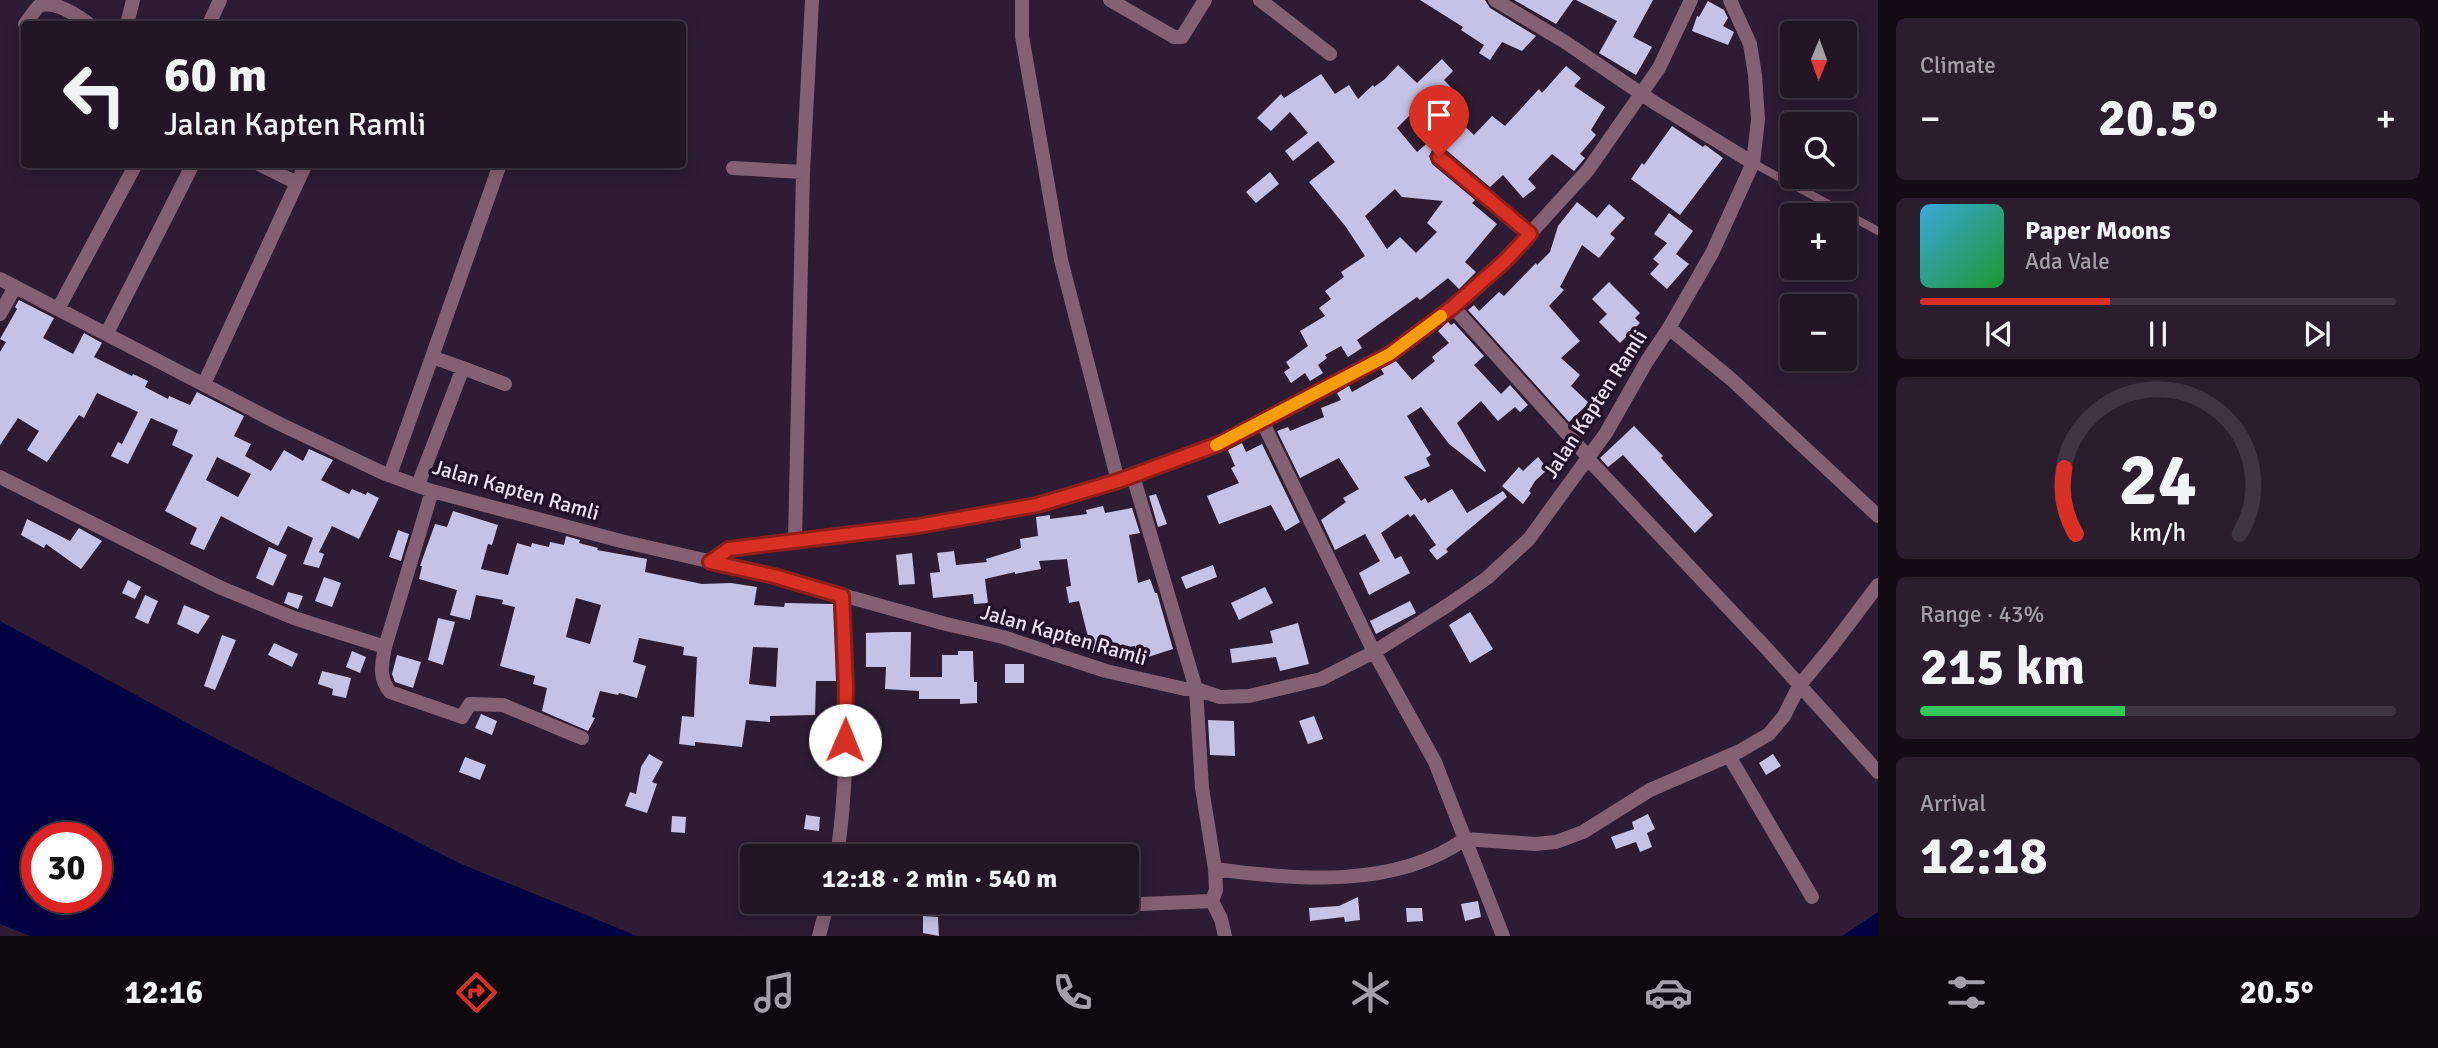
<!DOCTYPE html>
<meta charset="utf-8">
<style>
:root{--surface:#221526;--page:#2a1e2e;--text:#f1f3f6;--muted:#a29fa7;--line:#3f3443;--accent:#d93025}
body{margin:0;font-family:Signika,sans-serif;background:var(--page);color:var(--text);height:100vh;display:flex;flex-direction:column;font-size:26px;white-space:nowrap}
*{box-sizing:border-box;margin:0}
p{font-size:23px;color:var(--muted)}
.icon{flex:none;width:38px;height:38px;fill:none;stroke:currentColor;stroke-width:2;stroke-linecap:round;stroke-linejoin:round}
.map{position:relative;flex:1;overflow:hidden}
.side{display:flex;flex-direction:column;gap:18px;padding:18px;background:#130c15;width:560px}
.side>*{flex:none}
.banner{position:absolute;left:21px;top:21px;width:665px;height:147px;border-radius:7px;box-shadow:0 4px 18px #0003,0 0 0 2px var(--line);background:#221526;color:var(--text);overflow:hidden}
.needle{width:46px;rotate:181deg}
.controls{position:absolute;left:1780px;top:21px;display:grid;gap:14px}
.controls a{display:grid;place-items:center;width:77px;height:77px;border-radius:7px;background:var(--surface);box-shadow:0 4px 18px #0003,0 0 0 2px var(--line);font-size:35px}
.speed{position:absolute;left:21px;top:822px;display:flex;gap:14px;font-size:35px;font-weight:700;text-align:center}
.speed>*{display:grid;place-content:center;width:91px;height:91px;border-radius:50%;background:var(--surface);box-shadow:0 4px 18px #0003,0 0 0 2px var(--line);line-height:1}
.speed .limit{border:10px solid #d22;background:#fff;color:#111}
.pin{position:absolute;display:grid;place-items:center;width:60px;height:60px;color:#fff;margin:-72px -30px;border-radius:50% 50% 50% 0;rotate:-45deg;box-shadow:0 0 7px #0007}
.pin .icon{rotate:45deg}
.me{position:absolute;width:77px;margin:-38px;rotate:1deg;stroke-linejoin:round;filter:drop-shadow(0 0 5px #0008)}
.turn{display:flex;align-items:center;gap:24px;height:147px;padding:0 28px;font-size:32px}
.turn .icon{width:91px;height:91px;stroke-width:2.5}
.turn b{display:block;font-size:49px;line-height:60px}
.big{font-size:52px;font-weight:800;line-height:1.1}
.side .card{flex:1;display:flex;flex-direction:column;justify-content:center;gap:10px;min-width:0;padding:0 24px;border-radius:10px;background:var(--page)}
.side .dial{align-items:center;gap:0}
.dial svg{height:182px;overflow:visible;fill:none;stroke:var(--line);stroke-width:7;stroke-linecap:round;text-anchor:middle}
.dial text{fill:var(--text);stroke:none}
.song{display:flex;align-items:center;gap:21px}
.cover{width:84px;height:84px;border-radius:10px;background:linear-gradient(135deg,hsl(200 70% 55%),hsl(130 70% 35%))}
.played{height:7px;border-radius:4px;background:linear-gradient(90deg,var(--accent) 40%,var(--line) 40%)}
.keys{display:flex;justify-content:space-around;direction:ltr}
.heat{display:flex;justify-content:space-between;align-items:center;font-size:38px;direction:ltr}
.charge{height:10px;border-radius:5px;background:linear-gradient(90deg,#34c759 43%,var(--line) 0)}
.trip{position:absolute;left:740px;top:844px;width:399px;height:70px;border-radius:7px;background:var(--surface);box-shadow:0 4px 18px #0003,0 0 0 2px var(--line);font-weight:800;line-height:70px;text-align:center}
.tab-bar{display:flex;height:112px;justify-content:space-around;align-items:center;background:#0e080f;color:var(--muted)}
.tab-bar .icon{width:49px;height:49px}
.tab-bar .current{color:var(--accent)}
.tab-bar b{font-size:32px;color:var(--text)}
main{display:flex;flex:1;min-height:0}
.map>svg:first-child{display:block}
</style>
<main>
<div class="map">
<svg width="1878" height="936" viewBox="0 0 1878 936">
<rect width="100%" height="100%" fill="#2d1c33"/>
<path fill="#000142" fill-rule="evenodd" d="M0,621L213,737L459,863L637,936H30L0,924ZM37,838H96V898H37Z
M1878,912V936H1842Z"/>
<path fill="#c6c2e5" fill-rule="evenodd" d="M1420,0H1485L1490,8L1536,36L1522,51L1502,42L1490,60L1479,53L1484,45L1461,30L1463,27Z
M1514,0H1573L1556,24Z
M1576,0H1653L1633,37L1652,47L1636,75L1599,53L1617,21Z
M1708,1L1724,10L1728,18L1723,26L1734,32L1728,45L1692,31L1697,16L1699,17Z
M1442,59L1453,71L1444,80L1464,101V106L1454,116L1474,135L1492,116L1505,126L1539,89L1542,93L1566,66L1581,78L1574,86L1605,107L1591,130L1596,135L1580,154L1585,158L1574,171L1552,154L1528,179L1536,188L1523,198L1503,175L1490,187L1445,149L1440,147L1432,150L1429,156L1432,164L1475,200L1472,203L1497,224L1465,262L1476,272L1459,289L1448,278L1420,300L1417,297L1357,340L1362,348L1348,357L1341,346L1325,355L1327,358L1318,365L1323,373L1310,381L1305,373L1291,383L1284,372L1290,368L1286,362L1308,346L1300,331L1325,316L1319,308L1331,299L1325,291L1344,277L1341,272L1365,256L1346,227L1309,182L1335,162L1318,141L1293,161L1285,151L1308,133L1290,112L1271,131L1257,118L1281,94L1284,98L1321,74L1335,94L1349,85L1358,99L1373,85L1374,87L1385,79L1398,65L1417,83ZM1415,110L1438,134L1417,152L1397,128ZM1395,189L1402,197L1443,201L1427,223L1437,232L1416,253L1400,237L1387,249L1365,216Z
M1672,126L1703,147L1705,145L1708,147L1723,158L1680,215L1631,179L1642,163L1644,165Z
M1270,172L1279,184L1256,203L1246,192Z
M1577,202L1597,218L1609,204L1625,218L1610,234L1615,238L1599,258L1582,245L1560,287L1564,290L1549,306L1580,341L1561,358L1580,375L1571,386L1589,403L1569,422L1468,310L1474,305L1479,311L1499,292L1504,296L1536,263L1537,265L1550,252L1558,226Z
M1669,213L1693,231L1676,254L1689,264L1667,289L1650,274L1659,264L1653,259L1667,243L1654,234Z
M1609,282L1640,313L1635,318L1640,323L1620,343L1599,322L1607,314L1592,299Z
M19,300L54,318L43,338L73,354L84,333L102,343L94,357L132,376L133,374L148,381L145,387L168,399L169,396L190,405L197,392L244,416L234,436L251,444L245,456L271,471L284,450L303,461L309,449L333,460L321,480L349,494L352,489L366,495L367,492L379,498L359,539L332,526L319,552L324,554L319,568L303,564L313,538L288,526L278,546L221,516L204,550L190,544L197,528L165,511L193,455L172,445L178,430L151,418L128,464L111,456L118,442L122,444L138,412L97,393L84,418L79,415L47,462L27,450L39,431L18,418L0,445V352L6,342L0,339L17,309L15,307ZM217,457L251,474L238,497L206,480Z
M1448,322L1451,325L1454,323L1484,356L1474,365L1501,394L1510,385L1528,405L1520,412L1515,407L1498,421L1481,401L1457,423L1486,471L1485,472L1449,444L1421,407L1407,416L1431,455L1426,458L1430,466L1404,477L1421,501L1425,498L1428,503L1452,489L1467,513L1503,491L1507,497L1446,549L1448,552L1437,560L1429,550L1436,545L1414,514L1410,517L1408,514L1381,533L1395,559L1401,556L1410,573L1369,595L1359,573L1380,561L1365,534L1335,550L1321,520L1346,502L1343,498L1359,489L1339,458L1300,478L1277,431L1288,427L1290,431L1324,417L1321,408L1341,400L1337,393L1349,386L1352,392L1384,374L1381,369L1396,361L1412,380L1435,361L1432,357L1449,343L1438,331Z
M1634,426L1663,456L1661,458L1713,515L1695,533L1623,455L1608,467L1600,458Z
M1242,443L1246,452L1262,444L1300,522L1285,531L1271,505L1219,524L1207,496L1239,483L1231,468L1235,466L1228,450Z
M1538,457L1548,469L1535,481L1529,491L1531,493L1523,504L1502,486L1519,467L1523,471Z
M1156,494L1167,524L1158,527L1149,496Z
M1103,506L1105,513L1132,508L1140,533L1129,535L1138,583L1150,579L1155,593H1157L1173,649L1139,660L1135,646L1116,649L1115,646L1092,653L1079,601L1069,603L1066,587L1071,586L1067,559L1039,561L1041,569L1015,574V572L985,579L988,603L974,604L973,594L933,598L930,573L940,572L937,553L954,551L956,565L987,562L986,559L1021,548L1020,539L1038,536L1036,517L1050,515V519L1087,514L1086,510Z
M453,511L498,525L492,545L488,544L481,569L508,575L517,543L531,547L532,543L549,547L550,542L564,545L566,536L580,540L579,543L598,548L597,550L647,559L645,572L702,584L731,583L757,587L754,605L784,607L785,603L833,604L836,681H816L815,715L770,716V722L746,720L742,747L695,742V746L679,744L682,716L694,717L697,657L683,655L684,647L639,638L633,662L646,666L637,698L619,693L618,695L600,691L592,717L595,718L588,731L542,711L547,688L533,684L535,676L500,666L515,607L502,604L503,600L476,595L470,620L450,615L457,590L419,579L422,566H420L435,524L447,527ZM576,598L601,605L590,644L566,637ZM753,647L778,648L776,687L749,684Z
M27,519L70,541L79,528L102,541L81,569L46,544L44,548L21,535Z
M398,530L409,534L401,561L389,557Z
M269,547L287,555L273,586L256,578Z
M912,553L915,584L899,585L896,555Z
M1213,565L1217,577L1186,589L1181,577Z
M324,577L341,583L332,607L315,601Z
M128,580L141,587L135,599L122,593Z
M1265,587L1273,603L1239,620L1231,603Z
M288,592L303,596L298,609L284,603Z
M145,595L158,601L148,624L135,618Z
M1410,601L1416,613L1376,634L1370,621Z
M184,605L210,616L198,634L177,624Z
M1470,612L1493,649L1470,663L1449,625Z
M438,618L455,622L443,665L428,660Z
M1298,623L1309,664L1280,671L1276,657L1232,663L1230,649L1273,643L1270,631Z
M892,632H911L910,677H942V655H958V651H973L974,682H977V703L960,704V699H919V691L885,689L886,667H866V633Z
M222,635L236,640L215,690L204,686Z
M274,643L298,654L292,667L268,655Z
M352,651L366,657L360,673L346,667Z
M397,655L421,662L413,688L395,682L392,674Z
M1005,664H1024V683H1005Z
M322,671L351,678L346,698L332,695L333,689L318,684Z
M481,714L497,721L492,735L475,728Z
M1314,716L1323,739L1308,744L1299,721Z
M1208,720L1234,721L1235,756L1210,755Z
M649,754L663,762L652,782L657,784L647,813L625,806L630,792L636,794L641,767Z
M1773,754L1781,766L1766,775L1759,763Z
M465,757L486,765L480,780L459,772Z
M1648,814L1655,829L1647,833L1652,847L1640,852L1636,842L1616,849L1611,837L1634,829L1632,822Z
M806,815L820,817L819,831L804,829Z
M672,816L686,817L685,833L671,832Z
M1358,897L1360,920L1345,922L1344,917L1310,921L1309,908L1339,906Z
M1478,901L1481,917L1465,921L1461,904Z
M1406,908H1422L1423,921L1407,922Z
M923,916L938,917L939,936L923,933Z"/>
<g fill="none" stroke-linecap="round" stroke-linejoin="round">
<path stroke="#836074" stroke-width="8" d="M1753,163L1878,231"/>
<path stroke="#836074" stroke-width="14" d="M1110,0L1174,37H1182L1205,0
M1260,0L1330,54
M1495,0L1565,42L1655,103L1753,163
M25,24C29,19 34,11 39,6C54,0 77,15 89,24
M127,24L133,0
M209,24L220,0
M1439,157L1530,234
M259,164L297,183L306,164
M733,168L803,172
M0,279L280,424L383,473L432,491L621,541L774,576L946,624L1003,637L1106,671L1185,689H1196L1220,697L1249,696L1321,679L1374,652L1448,605L1487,578L1529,539L1606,433L1647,361L1669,328L1712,253L1753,163L1758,120L1755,75L1750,44L1730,0
M1453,307L1589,458
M58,309L136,164
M0,314L15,287
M1669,328L1731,379L1878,516
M107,333L193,164
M432,357L500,164
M463,368L505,384
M204,384L297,183
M1262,421L1374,652L1435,762L1465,839L1535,844L1556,842L1583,832L1650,790L1740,751L1769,734L1784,716L1799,686L1832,646L1878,585
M1588,459L1767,649L1878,772
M390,475L432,357L463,368L418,485
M1133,476L1196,689L1202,788L1215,869C1295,880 1395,889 1465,839L1503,936
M0,477L219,587L294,618L385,647
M1118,481L1221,443L1389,354L1453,307L1506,260L1588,170L1659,68L1691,0
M432,491L385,647C382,664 378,677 390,692L462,717L470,704L503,705L582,738
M795,540L803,172L812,0
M710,562L729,549L918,526L1037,505L1118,481L1061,260L1022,36V0
M1729,756L1812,897
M837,856C850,770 846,682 842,596
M894,901L915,905L1047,908L1212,901L1216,890L1215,869
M1212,901L1221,919L1225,936
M819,936L828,901"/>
</g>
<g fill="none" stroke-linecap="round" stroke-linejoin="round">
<defs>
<path id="route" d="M845,740L846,686L842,596L774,576L710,562L729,549L918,526L1037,505L1118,481L1221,443L1390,354L1453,307L1506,260L1530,234L1439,157"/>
</defs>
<use href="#route" stroke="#8d1f18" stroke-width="18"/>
<use href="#route" stroke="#d93025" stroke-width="12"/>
<path stroke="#f59e0b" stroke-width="12" d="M1216,445L1390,354L1441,316"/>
</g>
<g text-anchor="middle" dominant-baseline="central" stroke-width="7" stroke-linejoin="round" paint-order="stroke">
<g font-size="21" fill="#eee2f2" stroke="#231229">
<text transform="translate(1595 404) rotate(-57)">Jalan Kapten Ramli</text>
<text transform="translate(516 490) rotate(16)">Jalan Kapten Ramli</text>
<text transform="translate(1064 635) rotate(16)">Jalan Kapten Ramli</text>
</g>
</g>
</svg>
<div class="controls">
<a><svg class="needle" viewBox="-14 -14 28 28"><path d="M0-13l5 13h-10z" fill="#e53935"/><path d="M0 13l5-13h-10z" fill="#a29fa7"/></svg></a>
<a><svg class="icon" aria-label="search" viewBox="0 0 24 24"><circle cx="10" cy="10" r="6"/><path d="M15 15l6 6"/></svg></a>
<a>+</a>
<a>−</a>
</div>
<div class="speed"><div class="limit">30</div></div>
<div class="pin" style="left:1439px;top:157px;background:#d93025"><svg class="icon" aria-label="arrive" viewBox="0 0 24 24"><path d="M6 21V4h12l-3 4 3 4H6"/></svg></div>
<svg class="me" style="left:845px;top:740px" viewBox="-20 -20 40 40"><circle r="19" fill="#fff"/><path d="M0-13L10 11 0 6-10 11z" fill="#d93025"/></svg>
<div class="trip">12:18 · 2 min · 540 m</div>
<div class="banner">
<div class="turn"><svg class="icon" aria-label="left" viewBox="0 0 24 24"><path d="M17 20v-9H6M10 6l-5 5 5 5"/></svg><div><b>60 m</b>Jalan Kapten Ramli</div></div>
</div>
</div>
<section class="side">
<div class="card"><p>Climate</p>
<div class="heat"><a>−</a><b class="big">20.5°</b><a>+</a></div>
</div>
<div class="card">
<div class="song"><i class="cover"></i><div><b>Paper Moons</b><p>Ada Vale</p></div></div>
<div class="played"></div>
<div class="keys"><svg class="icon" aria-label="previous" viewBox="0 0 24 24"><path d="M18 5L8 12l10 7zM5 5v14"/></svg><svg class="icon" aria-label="pause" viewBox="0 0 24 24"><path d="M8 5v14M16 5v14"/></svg><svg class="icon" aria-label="next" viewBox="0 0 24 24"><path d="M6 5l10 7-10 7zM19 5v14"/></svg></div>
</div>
<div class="card dial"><svg viewBox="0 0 100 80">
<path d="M14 69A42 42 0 1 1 86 69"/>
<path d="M14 69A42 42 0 0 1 9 40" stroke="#d93025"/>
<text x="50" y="56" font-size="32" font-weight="700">24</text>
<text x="50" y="72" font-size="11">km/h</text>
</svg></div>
<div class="card"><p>Range · 43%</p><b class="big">215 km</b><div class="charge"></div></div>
<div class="card"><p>Arrival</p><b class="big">12:18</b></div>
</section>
</main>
<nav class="tab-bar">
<b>12:16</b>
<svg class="icon current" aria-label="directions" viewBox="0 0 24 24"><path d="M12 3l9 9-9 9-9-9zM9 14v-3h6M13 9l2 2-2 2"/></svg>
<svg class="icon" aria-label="music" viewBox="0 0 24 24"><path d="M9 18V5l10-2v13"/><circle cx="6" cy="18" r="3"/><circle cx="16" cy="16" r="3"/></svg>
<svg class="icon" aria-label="phone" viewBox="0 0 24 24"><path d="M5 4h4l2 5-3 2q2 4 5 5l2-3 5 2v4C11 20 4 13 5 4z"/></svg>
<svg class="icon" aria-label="climate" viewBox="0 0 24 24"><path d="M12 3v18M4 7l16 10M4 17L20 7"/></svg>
<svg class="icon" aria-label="car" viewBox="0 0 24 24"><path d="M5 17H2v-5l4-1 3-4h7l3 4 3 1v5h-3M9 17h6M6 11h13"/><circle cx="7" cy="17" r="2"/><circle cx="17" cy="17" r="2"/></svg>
<svg class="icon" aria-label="filters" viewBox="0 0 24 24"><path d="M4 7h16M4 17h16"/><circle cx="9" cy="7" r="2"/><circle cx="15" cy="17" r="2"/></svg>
<b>20.5°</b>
</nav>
